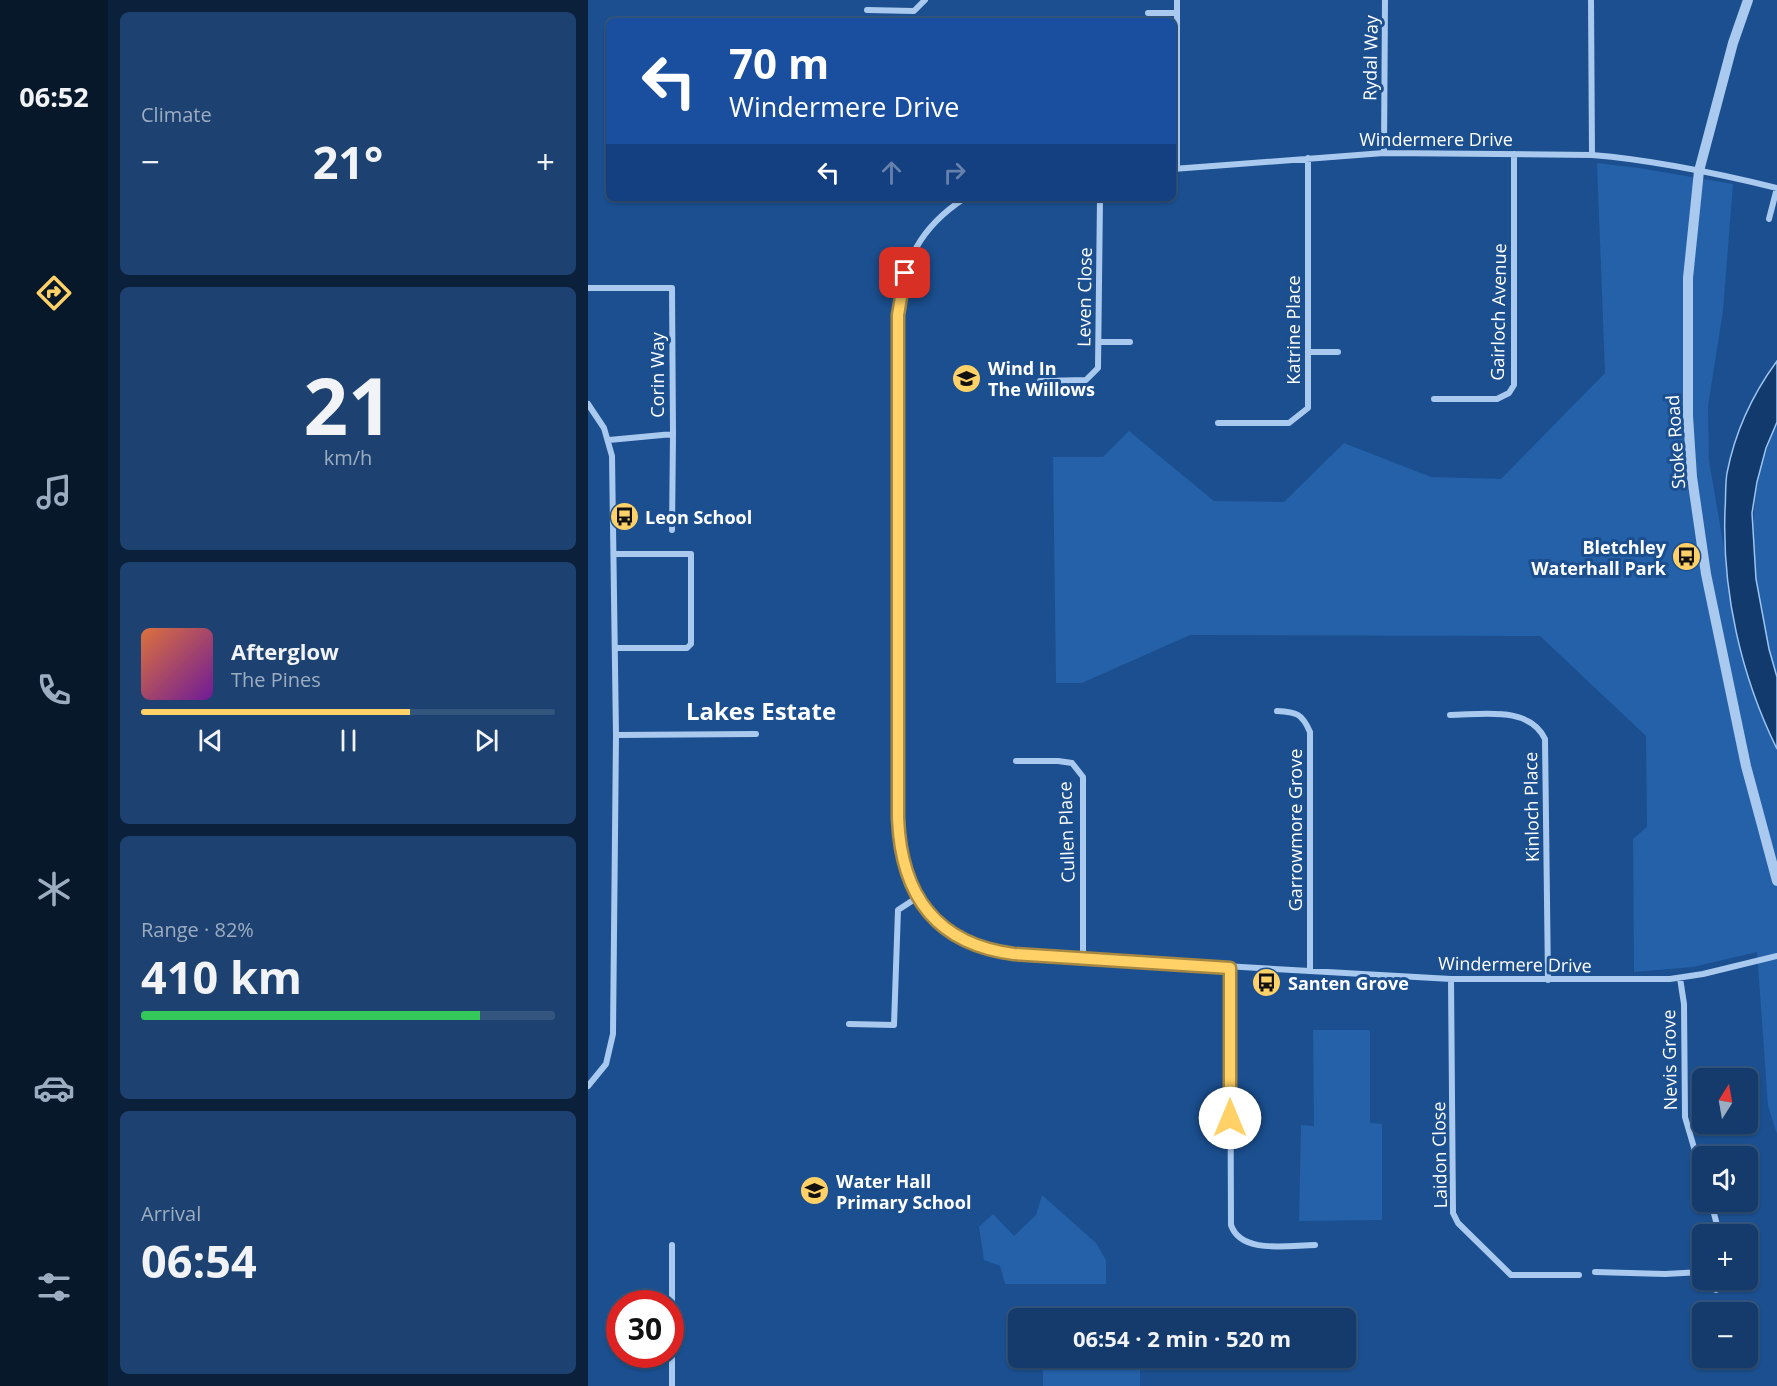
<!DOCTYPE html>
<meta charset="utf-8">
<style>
:root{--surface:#143b6b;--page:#1d4271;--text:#f1f3f6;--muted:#9dadc1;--line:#33557e;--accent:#ffd166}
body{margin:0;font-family:"Open Sans",sans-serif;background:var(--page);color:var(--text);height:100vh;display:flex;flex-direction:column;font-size:22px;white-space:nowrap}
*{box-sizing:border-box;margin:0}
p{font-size:20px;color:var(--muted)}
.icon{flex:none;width:33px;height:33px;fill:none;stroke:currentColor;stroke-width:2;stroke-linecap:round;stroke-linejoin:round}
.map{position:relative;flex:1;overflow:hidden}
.panel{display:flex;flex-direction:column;gap:12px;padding:12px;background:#0b203b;width:480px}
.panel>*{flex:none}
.guide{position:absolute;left:18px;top:18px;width:570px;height:183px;border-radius:9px;box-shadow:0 2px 4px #0004,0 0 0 2px var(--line);background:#1a4fa0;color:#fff;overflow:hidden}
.needle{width:39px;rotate:11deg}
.controls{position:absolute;left:1104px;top:1068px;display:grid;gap:12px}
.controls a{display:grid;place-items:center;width:66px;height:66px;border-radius:9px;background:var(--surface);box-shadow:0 2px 4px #0004,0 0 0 2px var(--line);font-size:30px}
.speed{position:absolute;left:18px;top:1290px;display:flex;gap:12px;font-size:30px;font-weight:700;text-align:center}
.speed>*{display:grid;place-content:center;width:78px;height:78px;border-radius:50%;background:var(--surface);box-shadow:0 2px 4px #0004,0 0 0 2px var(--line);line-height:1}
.speed .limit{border:9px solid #d22;background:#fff;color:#111}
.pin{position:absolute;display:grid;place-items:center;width:51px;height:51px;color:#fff;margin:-26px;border-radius:12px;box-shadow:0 3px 9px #0006}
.me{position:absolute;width:66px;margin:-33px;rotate:0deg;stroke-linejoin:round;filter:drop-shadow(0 0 4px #0008)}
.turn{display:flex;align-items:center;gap:21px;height:126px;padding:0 24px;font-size:27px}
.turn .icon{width:78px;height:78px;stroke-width:2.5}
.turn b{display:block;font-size:42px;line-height:51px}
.lanes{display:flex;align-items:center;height:57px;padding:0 24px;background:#0003;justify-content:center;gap:30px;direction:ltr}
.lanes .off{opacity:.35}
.big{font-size:45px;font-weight:700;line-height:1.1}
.panel .card{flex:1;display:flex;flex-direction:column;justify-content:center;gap:9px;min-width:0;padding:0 21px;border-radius:9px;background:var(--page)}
.panel .dial{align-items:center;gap:0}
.dial b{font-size:78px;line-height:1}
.song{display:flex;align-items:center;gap:18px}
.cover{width:72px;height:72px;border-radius:9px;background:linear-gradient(135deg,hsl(20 70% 55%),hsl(280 70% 35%))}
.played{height:6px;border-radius:3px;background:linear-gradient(90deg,var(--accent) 65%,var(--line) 65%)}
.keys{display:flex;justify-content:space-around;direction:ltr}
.heat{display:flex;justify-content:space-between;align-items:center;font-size:33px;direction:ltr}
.charge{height:9px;border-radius:4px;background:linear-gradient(90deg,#34c759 82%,var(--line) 0)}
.trip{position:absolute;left:420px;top:1308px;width:348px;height:60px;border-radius:9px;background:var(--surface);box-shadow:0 2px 4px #0004,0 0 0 2px var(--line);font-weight:700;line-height:60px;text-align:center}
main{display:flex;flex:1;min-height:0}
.dock{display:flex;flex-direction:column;width:108px;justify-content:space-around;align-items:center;background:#08182b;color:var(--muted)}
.dock .icon{width:42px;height:42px}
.dock .current{color:var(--accent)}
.dock b{font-size:27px;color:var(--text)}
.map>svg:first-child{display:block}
</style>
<main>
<nav class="dock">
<b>06:52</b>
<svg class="icon current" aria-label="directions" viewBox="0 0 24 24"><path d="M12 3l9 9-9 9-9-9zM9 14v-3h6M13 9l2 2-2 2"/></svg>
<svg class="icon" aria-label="music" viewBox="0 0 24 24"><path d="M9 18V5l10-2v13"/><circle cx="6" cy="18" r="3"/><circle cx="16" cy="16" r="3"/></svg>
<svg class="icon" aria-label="phone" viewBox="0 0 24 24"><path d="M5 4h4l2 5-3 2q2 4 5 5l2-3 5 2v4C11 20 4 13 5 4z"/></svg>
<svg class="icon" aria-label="climate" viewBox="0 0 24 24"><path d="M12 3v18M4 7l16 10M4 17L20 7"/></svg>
<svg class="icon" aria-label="car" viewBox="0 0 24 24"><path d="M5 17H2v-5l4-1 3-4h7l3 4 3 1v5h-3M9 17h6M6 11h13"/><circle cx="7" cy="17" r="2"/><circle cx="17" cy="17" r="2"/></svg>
<svg class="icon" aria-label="filters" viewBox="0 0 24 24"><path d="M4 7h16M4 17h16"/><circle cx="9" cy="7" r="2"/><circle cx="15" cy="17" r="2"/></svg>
</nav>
<section class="panel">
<div class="card"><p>Climate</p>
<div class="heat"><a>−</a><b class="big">21°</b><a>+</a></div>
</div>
<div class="card dial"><b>21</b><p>km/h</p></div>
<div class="card">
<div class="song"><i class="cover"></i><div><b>Afterglow</b><p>The Pines</p></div></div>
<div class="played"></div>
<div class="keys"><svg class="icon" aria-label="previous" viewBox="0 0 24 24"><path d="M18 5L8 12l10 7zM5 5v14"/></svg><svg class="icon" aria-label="pause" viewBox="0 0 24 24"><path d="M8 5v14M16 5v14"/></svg><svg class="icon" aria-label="next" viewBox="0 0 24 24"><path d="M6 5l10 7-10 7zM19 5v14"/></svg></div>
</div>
<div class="card"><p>Range · 82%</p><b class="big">410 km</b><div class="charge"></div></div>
<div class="card"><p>Arrival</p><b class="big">06:54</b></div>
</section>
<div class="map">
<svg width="1189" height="1386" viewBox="0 0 1189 1386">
<rect width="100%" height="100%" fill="#1b4f8f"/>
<path fill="#2461a8" d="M1009,163L1051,168L1145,184L1135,311L1120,406L1121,461L1136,548L1144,611L1170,705L1189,749V1134L1180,1106L1169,952L1105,967L1046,972L1045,839L1059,827L1058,736L952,636L602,635L494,683H468L465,457H515L541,431L626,501L696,502L756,443L843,477L913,479L1017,373Z
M1189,422V677C1181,657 1178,635 1174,613C1161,541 1160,491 1189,422Z
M725,1030H782V1123L794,1124V1220L711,1221L713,1125L726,1126Z
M454,1195L508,1243L518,1260V1284H417L412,1266L396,1260L391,1227L405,1214L426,1236L448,1215Z
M455,1358H547L552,1362V1386H455Z"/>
<path fill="#123a6d" stroke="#9cc4f0" stroke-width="1.5" d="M1189,361V422L1178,448L1169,482L1164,513L1168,579L1181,649L1189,677V749C1153,676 1134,592 1137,510C1138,498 1137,485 1139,473C1147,432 1164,395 1189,361Z"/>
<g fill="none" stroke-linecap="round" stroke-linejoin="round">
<path stroke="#a9c9ee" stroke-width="6" d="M589,0V168
M1003,0L1004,155
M279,10L326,11L337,0
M560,13H589
M796,153L797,0
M585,169L796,153L1004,155C1066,160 1128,173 1189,188
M377,198C332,227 314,263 310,315V828C316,900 353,945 426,954L863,979H1082L1115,974L1189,956
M1181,219L1189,188
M0,288H84L85,434L21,440
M511,342H542
M720,352H750
M452,381L498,380L510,368L512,198
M846,399H909L921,393L926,385V154
M0,404L16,428L24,456L28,735L25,1034L18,1064L0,1086
M630,423H701L720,408V158
M84,530L85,434
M26,554H103V644L99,648H28
M689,711C708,712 714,713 722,732V971
M862,715C893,715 941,705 957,739L960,980
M28,735L168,734
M428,761H470L484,763L495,777V959
M642,968L643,1225C653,1255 702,1245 727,1245
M1092,978L1096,1004L1097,1117L1114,1175
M863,979L865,1213L870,1223L923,1275H991
M261,1024L306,1025L310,910L330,897
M1123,1202L1129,1225V1234
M84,1245V1386
M1007,1272L1077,1274L1114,1272
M1128,1290V1280"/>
<path stroke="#a9c9ee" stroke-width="10" d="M1160,0L1145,43L1111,171L1100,278V416L1104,477L1118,574L1158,766L1189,881"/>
</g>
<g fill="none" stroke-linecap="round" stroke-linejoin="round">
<defs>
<path id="route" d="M317,273L310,315V818C313,894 347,944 426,954L642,968V1118"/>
</defs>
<use href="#route" stroke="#a68842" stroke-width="15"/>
<use href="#route" stroke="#ffd166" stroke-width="10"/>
</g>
<defs>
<symbol id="school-disc" viewBox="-11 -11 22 22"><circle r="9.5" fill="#ffd166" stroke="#1b4f8f"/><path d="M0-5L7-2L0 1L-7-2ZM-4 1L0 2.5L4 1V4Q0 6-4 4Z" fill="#111"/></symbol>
<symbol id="bus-disc" viewBox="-11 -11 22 22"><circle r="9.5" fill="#ffd166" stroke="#1b4f8f"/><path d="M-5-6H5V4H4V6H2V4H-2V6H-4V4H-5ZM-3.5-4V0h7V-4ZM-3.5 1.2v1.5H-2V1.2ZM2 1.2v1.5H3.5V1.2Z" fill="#111"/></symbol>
</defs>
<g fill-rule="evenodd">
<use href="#school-disc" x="362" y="362" width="33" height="33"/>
<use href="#bus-disc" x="20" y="500" width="33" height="33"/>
<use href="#bus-disc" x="1082" y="540" width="33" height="33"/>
<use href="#bus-disc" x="662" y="966" width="33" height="33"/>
<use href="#school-disc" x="210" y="1174" width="33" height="33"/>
</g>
<g text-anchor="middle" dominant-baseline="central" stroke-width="6" stroke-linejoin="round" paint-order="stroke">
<g font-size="18" fill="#fff" stroke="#1b4f8f">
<text transform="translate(782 58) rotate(-89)">Rydal Way</text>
<text x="848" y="139">Windermere Drive</text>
<text transform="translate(496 297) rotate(-89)">Leven Close</text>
<text transform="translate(910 312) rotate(-89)">Gairloch Avenue</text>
<text transform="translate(705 330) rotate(-90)">Katrine Place</text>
<text transform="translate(69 375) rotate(-90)">Corin Way</text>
<text transform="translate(1087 442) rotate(-94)">Stoke Road</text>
<text transform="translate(943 807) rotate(-91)">Kinloch Place</text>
<text transform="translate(707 830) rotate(-90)">Garrowmore Grove</text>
<text transform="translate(478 832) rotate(-92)">Cullen Place</text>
<text transform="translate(927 964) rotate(1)">Windermere Drive</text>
<text transform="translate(1081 1060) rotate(-91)">Nevis Grove</text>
<text transform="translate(851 1155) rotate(-91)">Laidon Close</text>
</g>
<g font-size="18" font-weight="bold" fill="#fff" stroke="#1b4f8f" text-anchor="start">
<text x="400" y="368">Wind In<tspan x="400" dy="21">The Willows</tspan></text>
<text x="57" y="517">Leon School</text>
<text x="1078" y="547" text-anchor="end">Bletchley<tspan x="1078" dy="21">Waterhall Park</tspan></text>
<text x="700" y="983">Santen Grove</text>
<text x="248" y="1181">Water Hall<tspan x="248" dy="21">Primary School</tspan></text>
</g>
<g font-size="24" font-weight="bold" fill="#fff" stroke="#1b4f8f">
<text x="173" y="710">Lakes Estate</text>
</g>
</g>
</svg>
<div class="controls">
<a><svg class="needle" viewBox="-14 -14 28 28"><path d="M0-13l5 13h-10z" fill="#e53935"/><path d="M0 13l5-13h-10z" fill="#9dadc1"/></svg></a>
<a><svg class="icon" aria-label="sound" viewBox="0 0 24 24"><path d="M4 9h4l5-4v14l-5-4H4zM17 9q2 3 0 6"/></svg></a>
<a>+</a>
<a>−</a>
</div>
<div class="speed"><div class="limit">30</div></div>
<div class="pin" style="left:317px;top:273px;background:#d93025"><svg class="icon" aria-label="arrive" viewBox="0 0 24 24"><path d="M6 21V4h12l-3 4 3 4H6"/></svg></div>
<svg class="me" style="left:642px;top:1118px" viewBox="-20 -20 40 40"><circle r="19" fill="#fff"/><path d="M0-13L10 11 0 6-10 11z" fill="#ffd166"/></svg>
<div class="trip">06:54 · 2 min · 520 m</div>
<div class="guide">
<div class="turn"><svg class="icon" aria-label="left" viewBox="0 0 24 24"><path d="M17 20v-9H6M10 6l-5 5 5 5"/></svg><div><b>70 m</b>Windermere Drive</div></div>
<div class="lanes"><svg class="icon" aria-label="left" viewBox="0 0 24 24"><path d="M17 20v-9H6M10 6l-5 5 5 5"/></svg><svg class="icon off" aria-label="ahead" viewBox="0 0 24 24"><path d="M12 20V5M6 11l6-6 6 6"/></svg><svg class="icon off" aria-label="right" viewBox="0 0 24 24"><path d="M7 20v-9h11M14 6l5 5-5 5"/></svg></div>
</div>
</div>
</main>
